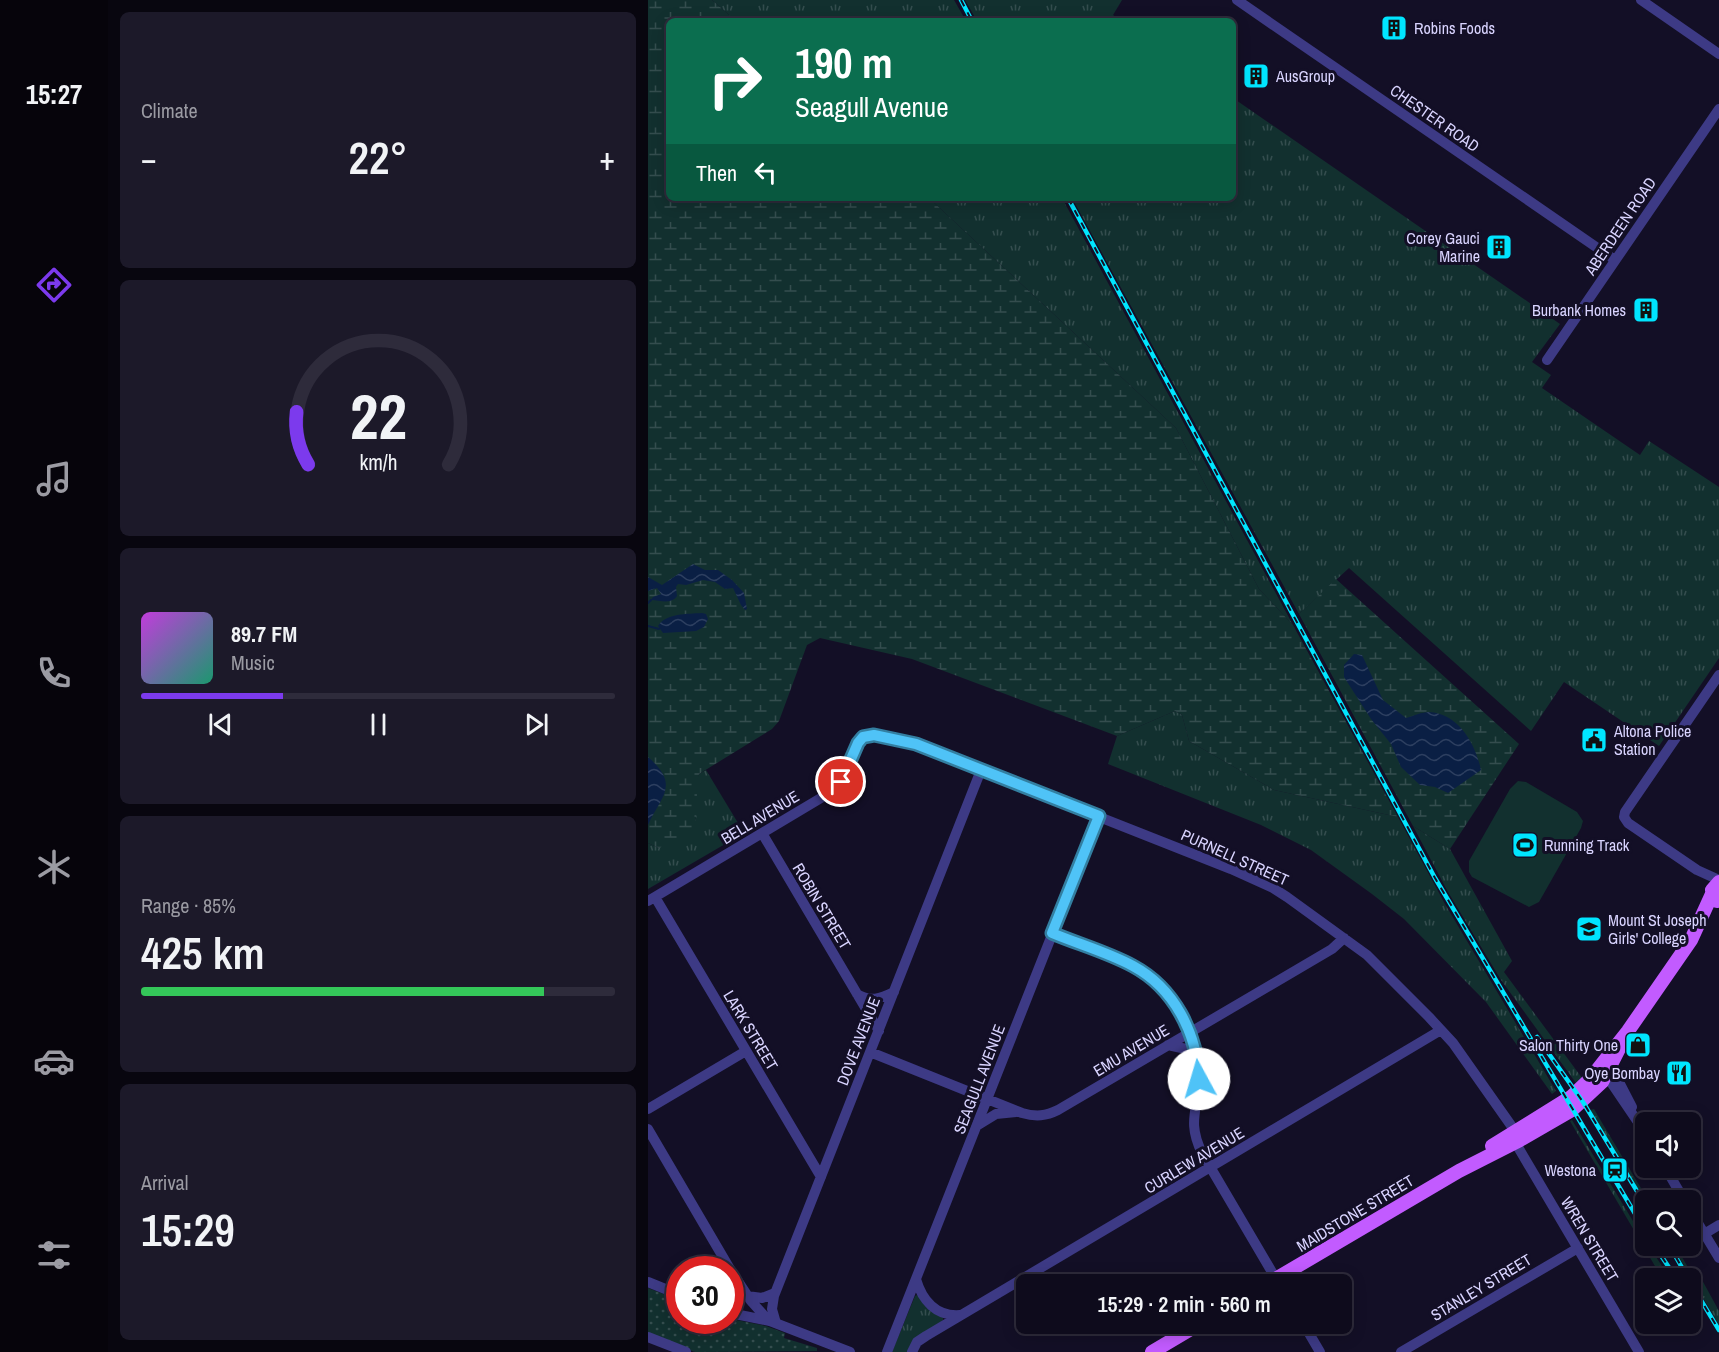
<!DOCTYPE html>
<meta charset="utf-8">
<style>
:root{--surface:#0e0b1c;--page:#1c1929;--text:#f1f3f6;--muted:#9b9ba3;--line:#2e2b3b;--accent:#7c3aed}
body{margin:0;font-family:"Archivo Narrow",sans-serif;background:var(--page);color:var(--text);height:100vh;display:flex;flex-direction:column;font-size:22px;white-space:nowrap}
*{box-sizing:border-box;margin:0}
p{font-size:20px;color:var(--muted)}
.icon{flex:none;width:33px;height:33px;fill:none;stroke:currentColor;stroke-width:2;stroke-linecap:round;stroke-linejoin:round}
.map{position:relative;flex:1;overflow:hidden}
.drawer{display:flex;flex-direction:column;gap:12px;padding:12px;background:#08060f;width:540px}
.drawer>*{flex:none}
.top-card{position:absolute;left:18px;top:18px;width:570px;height:183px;border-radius:9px;box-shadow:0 3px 15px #0003,0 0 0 2px var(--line);background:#0b6e4f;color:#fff;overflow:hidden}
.tools{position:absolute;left:987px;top:1112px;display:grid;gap:12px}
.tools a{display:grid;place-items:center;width:66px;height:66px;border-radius:9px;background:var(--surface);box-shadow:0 3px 15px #0003,0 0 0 2px var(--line);font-size:30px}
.speed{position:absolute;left:18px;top:1256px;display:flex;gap:12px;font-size:30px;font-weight:700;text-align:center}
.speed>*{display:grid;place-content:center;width:78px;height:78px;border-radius:50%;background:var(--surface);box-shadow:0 3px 15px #0003,0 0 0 2px var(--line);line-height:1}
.speed .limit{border:9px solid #d22;background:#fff;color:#111}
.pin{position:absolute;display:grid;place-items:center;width:51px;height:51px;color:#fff;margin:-26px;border:3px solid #fff;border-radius:50%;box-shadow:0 2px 6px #0007}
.me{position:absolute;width:66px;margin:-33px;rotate:354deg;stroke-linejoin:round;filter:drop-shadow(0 0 4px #0008)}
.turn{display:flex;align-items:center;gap:21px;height:126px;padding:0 30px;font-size:27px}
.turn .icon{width:78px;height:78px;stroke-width:2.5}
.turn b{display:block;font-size:42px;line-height:51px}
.then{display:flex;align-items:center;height:57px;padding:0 30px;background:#0003;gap:12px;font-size:22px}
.big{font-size:45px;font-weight:600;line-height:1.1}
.drawer .tile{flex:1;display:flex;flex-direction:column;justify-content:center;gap:9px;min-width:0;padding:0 21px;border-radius:9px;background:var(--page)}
.drawer .dial{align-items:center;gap:0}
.dial svg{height:156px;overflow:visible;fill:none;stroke:var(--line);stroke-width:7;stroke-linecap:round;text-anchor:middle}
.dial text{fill:var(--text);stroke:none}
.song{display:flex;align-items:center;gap:18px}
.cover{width:72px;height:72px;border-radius:9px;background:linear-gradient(135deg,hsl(290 70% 55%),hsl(160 70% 35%))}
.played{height:6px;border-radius:3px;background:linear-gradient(90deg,var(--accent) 30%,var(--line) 30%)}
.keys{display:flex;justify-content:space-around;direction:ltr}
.heat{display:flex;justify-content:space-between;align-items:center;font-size:33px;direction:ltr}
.charge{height:9px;border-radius:4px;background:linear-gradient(90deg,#34c759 85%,var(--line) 0)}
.trip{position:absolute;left:368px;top:1274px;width:336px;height:60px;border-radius:9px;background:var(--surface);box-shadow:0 3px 15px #0003,0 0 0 2px var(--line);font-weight:600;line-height:60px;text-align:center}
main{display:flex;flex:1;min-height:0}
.menu{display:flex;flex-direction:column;width:108px;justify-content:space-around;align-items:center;background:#06040b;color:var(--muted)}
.menu .icon{width:42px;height:42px}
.menu .on{color:var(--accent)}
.menu b{font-size:27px;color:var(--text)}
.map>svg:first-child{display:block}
</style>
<main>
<nav class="menu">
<b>15:27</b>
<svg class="icon on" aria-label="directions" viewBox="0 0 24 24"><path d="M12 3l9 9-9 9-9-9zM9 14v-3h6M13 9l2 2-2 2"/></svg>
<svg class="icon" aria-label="music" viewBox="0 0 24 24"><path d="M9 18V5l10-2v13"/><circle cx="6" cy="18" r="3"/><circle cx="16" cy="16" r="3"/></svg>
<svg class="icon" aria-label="phone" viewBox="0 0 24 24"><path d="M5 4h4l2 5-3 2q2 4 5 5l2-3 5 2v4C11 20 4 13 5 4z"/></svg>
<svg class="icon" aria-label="climate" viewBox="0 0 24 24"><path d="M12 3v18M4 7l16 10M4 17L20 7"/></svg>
<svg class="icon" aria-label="car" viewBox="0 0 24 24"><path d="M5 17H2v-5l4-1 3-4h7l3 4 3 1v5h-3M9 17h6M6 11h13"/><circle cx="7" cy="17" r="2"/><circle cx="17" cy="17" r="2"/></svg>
<svg class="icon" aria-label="filters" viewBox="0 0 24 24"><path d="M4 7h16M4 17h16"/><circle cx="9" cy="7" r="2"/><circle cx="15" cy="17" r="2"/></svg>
</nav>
<section class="drawer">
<div class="tile"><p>Climate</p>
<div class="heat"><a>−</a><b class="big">22°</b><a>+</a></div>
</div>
<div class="tile dial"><svg viewBox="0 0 100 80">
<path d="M14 69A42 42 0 1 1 86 69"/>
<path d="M14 69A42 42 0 0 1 8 42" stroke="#7c3aed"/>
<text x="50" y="56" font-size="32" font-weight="700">22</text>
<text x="50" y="72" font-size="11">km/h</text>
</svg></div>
<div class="tile">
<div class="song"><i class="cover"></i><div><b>89.7 FM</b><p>Music</p></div></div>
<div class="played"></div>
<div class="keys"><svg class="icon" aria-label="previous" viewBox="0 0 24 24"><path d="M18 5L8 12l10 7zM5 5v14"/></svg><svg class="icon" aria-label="pause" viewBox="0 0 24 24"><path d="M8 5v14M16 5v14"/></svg><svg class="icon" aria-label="next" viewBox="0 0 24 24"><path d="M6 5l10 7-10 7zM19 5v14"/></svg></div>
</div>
<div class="tile"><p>Range · 85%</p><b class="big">425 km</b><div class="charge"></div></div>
<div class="tile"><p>Arrival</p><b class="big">15:29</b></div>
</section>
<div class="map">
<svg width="1071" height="1352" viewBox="0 0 1071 1352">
<defs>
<pattern id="grass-tufts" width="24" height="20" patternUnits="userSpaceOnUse" patternTransform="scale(1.5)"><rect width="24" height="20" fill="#12302f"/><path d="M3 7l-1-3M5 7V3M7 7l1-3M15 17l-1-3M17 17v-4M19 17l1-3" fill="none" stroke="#344d4e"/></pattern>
<pattern id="wetland-marsh" width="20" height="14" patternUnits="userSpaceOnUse" patternTransform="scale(1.5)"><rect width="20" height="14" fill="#12302f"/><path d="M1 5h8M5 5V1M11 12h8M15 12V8" fill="none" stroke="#344d4e"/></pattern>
<pattern id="park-dots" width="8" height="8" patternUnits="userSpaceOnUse" patternTransform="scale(1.5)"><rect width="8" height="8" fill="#12302f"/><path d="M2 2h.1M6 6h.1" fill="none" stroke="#344d4e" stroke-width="1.8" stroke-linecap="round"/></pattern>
<pattern id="water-waves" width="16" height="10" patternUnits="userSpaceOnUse" patternTransform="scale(1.5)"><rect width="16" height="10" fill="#0a1f44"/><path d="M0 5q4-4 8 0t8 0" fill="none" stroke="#2d3f60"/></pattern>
</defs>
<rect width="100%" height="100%" fill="#130f26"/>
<path fill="url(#grass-tufts)" d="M64,0H306L318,21H88Z
M317,0H474L465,15L473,21H329Z
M585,98L912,324L884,362L903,375L894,388L992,455L1001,441L1071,487V658L1011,746L916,682L883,731L701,568L651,614L424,198H585Z
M281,198H414L645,625L611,589L528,428Z
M527,711L534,715L541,741L626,790L750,817L797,904L908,1091L904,1094L838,1002L756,919L724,894L663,850L613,825L460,764L469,736Z
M58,770L96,833L0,889V843L11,848L48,819V782L51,774Z
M765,826L802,849L864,961L856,972L934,1078L928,1083L853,980L800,892Z
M946,1109L953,1121L1000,1200L997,1201L942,1110Z
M924,1120L997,1241L998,1245H1000L1022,1278H1014L922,1121Z
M1024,1245H1027L1049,1283L1054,1280L1071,1311V1325Z
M269,1295L295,1317V1320L259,1352H244L267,1296Z"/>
<path fill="url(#wetland-marsh)" d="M0,0H64L88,21H21V198H281L528,428L611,589L645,625L750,817L626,790L541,741L534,715L527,711L469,736L264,659L172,638L159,645L131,721L124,729L51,774C45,793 56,822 38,835C30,840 20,843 11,848L0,843Z
M688,579L871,744L802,849L765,826L651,614Z"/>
<path fill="url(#park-dots)" d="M0,1288L31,1300L32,1320L83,1319L118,1326L137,1333L136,1338L169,1348V1351L47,1352L0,1334Z"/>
<path fill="#12302f" d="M870,781L878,782L929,812L935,821L933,828L891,902L881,907L824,877L821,872V861L862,789Z"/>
<path fill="url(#water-waves)" d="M45,564L57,570H70L84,580L96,593L99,609L97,610L93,605L85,588L77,589L67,582L55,580L38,585L30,584L28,587L29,596C23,605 12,600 3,600L5,597L13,594L9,588L0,591V577L14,585Z
M54,613L58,614L60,619L56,627L48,631L15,633L10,626C18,613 39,614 54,613Z
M706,654L714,655L735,700L758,718C765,716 774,712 781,712C811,714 827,743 833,770L800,793L787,787L772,785L753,767L743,744L723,719L696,677V665Z
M0,757C32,785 14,795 0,825Z"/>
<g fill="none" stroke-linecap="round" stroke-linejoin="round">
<path stroke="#0a1f44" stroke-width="2" d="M0,603L3,600
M0,626L11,629"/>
<path stroke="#3d3a85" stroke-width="10" d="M589,0L967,260
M993,0L1071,54
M899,360L1071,109
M1071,675L977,812L976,817L980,823L1049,870L1071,880
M114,833L231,1031
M7,897L173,1177
M0,901L188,789C202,775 201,752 215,737L226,735L256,740L583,869L625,888L639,897L719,955L781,1017L805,1043L867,1131
M404,933C429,944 456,952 481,964C523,984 550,1031 551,1077C551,1109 538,1120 554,1153L631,1284
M209,994C222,1002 232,999 246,992
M520,1045L538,1049L549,1057
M222,1052L374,1113C388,1117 398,1116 410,1110L684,949L696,938
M962,1070L968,1076L984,1107
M958,1075L998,1134
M0,1109L98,1051
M330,1125L348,1114L368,1112
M0,1129L82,1269
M867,1142L991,1352
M1017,1167L1036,1200
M1042,1210L1071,1258
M1056,1234L1071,1225
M82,1269L103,1301L121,1321
M268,1279C274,1300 288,1317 312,1315
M0,1282L32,1295
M99,1296L114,1298L127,1293
M82,1304L89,1296L91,1283
M82,1313L122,1321L202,1352
M128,1323L124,1309L126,1296L333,770
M655,1323L672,1352
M0,1337L38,1352
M239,1352L451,816
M264,1352L269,1342L278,1336L793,1030
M753,1352L930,1248"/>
<path stroke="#c25bff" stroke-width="14" d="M1069,901L1066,898L1064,890L1071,882
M844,1146L923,1097L942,1079L980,1031L1043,940L1064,894
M619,1284L811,1171L872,1140L924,1110L954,1082L980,1031
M504,1352L553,1323"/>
<defs>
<path id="rail" d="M313,0L324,21
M420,198L787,878L998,1232
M889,1037L935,1102L998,1206
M1006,1245L1028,1278
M1021,1245L1040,1278
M1042,1282L1071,1330"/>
</defs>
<use href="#rail" stroke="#00e5ff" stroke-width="4.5"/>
<use href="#rail" stroke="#130f26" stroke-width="2" stroke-dasharray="7" stroke-linecap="butt"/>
</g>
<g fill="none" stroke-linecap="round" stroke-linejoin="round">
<defs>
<path id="route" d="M193,782L210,743L215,737L226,735L268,744L451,816L404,933C430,944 459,952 485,966C526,988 549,1033 551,1079"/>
</defs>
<use href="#route" stroke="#337fa1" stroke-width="15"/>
<use href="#route" stroke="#4fc3f7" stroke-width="10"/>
</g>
<defs>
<symbol id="building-square" viewBox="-11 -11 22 22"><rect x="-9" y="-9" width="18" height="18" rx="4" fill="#00e5ff" stroke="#130f26"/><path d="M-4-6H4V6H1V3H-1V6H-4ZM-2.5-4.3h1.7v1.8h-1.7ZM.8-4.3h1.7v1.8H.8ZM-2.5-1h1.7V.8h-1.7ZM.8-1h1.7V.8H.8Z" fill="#111"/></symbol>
<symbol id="civic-square" viewBox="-11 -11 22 22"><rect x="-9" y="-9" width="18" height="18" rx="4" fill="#00e5ff" stroke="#130f26"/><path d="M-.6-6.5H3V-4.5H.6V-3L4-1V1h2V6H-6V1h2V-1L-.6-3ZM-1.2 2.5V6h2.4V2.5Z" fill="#111"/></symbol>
<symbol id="stadium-square" viewBox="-11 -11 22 22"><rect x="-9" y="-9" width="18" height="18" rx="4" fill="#00e5ff" stroke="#130f26"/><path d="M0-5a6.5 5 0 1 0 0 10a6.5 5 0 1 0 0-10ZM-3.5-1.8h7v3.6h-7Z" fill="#111"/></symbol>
<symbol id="school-square" viewBox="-11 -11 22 22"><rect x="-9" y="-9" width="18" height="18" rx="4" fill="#00e5ff" stroke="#130f26"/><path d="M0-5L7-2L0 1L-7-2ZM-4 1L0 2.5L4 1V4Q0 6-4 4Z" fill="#111"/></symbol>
<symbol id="shop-square" viewBox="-11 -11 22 22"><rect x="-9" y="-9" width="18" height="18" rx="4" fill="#00e5ff" stroke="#130f26"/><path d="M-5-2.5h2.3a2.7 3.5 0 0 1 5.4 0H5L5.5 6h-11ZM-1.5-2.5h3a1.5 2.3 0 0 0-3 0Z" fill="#111"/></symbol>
<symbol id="restaurant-square" viewBox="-11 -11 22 22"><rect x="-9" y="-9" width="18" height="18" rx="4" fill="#00e5ff" stroke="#130f26"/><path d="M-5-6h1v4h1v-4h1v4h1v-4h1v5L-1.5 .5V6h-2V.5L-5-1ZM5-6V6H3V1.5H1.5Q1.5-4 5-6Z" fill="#111"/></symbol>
<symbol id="station-square" viewBox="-11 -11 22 22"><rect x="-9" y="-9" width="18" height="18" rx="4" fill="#00e5ff" stroke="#130f26"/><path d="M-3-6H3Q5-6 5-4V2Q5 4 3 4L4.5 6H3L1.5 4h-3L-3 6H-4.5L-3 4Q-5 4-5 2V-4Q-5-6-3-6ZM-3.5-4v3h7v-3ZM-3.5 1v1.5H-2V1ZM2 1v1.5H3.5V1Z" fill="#111"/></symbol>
</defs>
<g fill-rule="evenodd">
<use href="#building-square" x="731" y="13" width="30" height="30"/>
<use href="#building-square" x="593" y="61" width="30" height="30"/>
<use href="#building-square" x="836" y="232" width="30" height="30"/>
<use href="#building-square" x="983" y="295" width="30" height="30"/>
<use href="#civic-square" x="931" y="725" width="30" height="30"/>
<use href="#stadium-square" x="862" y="830" width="30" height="30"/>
<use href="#school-square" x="926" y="914" width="30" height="30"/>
<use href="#shop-square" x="975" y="1030" width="30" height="30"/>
<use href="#restaurant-square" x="1016" y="1058" width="30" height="30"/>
<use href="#station-square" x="952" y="1155" width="30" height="30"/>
</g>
<g text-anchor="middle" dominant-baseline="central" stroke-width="6" stroke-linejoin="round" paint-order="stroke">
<g font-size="16" fill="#d9d4ff" stroke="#130f26" text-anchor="start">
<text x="766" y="28">Robins Foods</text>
<text x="628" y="76">AusGroup</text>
<text x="832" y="238" text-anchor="end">Corey Gauci<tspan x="832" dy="18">Marine</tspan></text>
<text x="978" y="310" text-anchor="end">Burbank Homes</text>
<text x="966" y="731">Altona Police<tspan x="966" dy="18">Station</tspan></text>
<text x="896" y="845">Running Track</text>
<text x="960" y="920">Mount St Joseph<tspan x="960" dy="18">Girls' College</tspan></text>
<text x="970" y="1045" text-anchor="end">Salon Thirty One</text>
<text x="1012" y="1073" text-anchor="end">Oye Bombay</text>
<text x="948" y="1170" text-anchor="end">Westona</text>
</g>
<g font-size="16" fill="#d9d4ff" stroke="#130f26">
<text transform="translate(787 118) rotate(35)">CHESTER ROAD</text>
<text transform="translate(972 226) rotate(-56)">ABERDEEN ROAD</text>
<text transform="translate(112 817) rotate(-31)">BELL AVENUE</text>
<text transform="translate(587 857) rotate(24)">PURNELL STREET</text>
<text transform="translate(174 906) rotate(59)">ROBIN STREET</text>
<text transform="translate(103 1030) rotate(59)">LARK STREET</text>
<text transform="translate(210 1041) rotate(-69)">DOVE AVENUE</text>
<text transform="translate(483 1050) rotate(-31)">EMU AVENUE</text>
<text transform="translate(331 1079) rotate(-69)">SEAGULL AVENUE</text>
<text transform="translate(546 1160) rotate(-31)">CURLEW AVENUE</text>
<text transform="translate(707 1213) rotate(-31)">MAIDSTONE STREET</text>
<text transform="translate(942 1239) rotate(59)">WREN STREET</text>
<text transform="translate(833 1287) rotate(-31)">STANLEY STREET</text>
</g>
</g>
</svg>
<div class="tools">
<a><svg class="icon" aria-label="sound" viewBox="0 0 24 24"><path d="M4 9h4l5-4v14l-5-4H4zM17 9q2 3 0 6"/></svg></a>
<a><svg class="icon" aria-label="search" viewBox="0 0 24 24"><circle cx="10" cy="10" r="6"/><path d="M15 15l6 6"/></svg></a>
<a><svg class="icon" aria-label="layers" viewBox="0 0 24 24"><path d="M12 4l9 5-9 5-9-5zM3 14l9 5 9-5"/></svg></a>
</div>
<div class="speed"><div class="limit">30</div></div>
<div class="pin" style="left:193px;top:782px;background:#d93025"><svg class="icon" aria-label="arrive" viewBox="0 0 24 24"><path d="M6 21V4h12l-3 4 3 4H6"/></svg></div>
<svg class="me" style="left:551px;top:1079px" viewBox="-20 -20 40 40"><circle r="19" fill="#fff"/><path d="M0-13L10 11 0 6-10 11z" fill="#4fc3f7"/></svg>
<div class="trip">15:29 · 2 min · 560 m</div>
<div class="top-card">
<div class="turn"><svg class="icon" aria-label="right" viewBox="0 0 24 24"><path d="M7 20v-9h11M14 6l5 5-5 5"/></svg><div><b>190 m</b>Seagull Avenue</div></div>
<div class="then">Then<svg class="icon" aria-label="left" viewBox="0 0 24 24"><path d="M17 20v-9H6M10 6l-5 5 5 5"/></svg></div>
</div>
</div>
</main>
